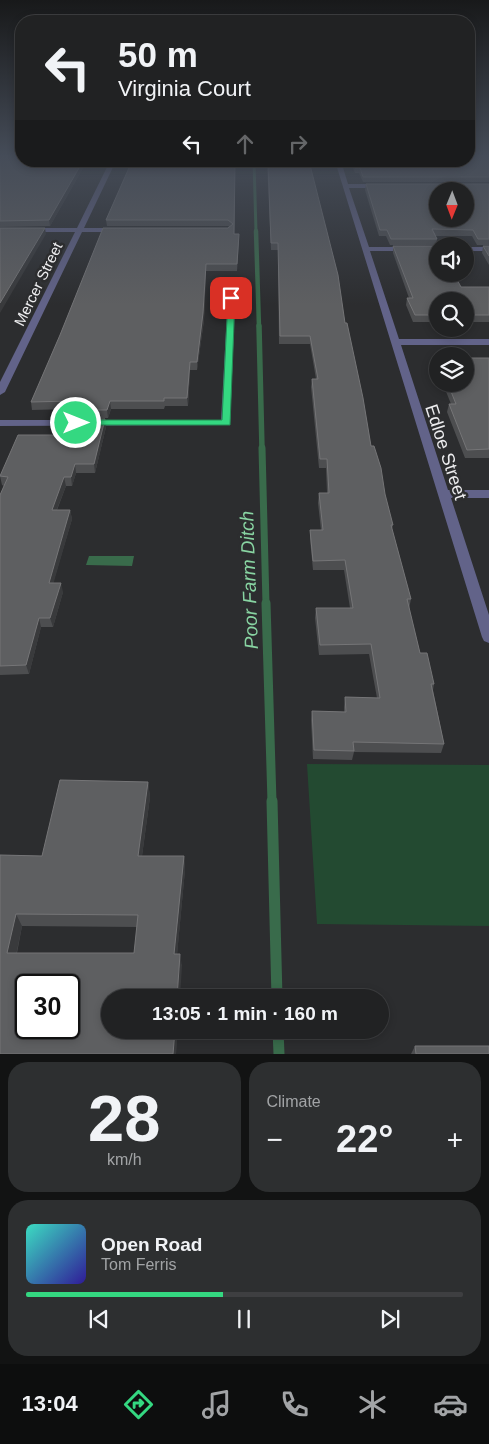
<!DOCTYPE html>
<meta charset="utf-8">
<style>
:root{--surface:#212223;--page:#2d2f30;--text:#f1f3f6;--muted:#a2a4a6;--line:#3e3f41;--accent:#34d881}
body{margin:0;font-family:Helvetica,sans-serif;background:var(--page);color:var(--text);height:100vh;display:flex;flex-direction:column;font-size:19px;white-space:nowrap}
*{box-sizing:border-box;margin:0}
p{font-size:16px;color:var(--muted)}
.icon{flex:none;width:28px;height:28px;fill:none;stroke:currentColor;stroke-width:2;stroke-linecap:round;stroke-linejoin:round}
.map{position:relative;height:1054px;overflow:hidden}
.drawer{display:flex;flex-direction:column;gap:8px;padding:8px;background:#121313;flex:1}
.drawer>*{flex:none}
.top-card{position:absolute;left:15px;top:15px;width:460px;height:152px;border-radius:20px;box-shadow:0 2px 8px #0003,0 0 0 1px var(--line);background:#212223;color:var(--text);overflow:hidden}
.needle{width:32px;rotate:181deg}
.tools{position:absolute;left:429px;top:182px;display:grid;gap:10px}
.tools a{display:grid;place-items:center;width:45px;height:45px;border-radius:50%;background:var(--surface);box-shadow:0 2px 8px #0003,0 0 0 1px var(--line);font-size:25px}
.speed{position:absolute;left:15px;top:974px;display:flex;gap:10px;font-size:25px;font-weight:700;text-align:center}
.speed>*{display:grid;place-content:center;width:65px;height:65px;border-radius:50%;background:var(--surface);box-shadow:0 2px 8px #0003,0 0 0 1px var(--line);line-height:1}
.speed .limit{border:2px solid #111;border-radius:8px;background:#fff;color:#111}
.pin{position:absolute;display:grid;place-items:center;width:42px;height:42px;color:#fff;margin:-21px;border-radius:10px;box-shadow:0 2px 8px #0006}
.me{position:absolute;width:55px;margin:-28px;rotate:90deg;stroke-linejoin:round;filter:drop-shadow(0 0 4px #0008)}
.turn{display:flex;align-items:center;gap:18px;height:105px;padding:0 20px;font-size:22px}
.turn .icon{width:65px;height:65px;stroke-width:2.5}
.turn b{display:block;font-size:35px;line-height:42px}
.lanes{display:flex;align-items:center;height:48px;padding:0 20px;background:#0003;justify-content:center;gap:25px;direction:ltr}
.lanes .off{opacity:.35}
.big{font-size:38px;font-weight:600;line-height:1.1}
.drawer .tile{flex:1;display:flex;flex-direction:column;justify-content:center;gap:8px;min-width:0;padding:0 18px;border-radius:20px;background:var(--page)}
.drawer .dial{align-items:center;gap:0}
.dial b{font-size:65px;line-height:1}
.song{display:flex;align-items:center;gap:15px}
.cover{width:60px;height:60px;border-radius:8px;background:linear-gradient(135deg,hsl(170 70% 55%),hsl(250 70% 35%))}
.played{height:5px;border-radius:2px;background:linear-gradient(90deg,var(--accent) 45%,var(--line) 45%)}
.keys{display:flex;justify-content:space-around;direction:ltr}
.heat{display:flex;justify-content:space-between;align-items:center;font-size:28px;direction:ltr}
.drawer .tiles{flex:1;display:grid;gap:8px;grid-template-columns:1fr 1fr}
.tile:last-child{grid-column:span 2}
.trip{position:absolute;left:101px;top:989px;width:288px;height:50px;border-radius:25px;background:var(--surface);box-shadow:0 2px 8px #0003,0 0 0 1px var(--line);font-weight:600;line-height:50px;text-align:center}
.tabs{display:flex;height:80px;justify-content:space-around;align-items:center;background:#0d0e0e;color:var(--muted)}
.tabs .icon{width:35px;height:35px}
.tabs .current{color:var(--accent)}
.tabs b{font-size:22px;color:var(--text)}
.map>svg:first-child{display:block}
</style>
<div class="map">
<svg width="489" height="1054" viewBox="0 0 489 1054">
<rect width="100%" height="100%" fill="#2c2d2f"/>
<path fill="#234a31" d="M307,764L489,765V926L317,924Z"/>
<path fill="#396b4b" d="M89,556H134L132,566L86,565Z"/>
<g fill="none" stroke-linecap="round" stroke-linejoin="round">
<path stroke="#396b4b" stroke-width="3" d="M254,161L256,232"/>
<path stroke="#396b4b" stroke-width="4.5" d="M256,231L259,327"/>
<path stroke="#396b4b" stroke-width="5.5" d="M259,326L262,449"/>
<path stroke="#396b4b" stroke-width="7" d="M262,448L266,604"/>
<path stroke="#396b4b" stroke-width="9" d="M266,603L272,802"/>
<path stroke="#396b4b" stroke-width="11" d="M272,801L277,998
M278,1030L279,1054"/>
<path fill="#626389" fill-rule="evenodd" d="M110,161H116L84,228H117L120,230L117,232H82L5,392L0,395V382L75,232H0V228H77Z
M335,161H341L348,184H383L386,186L383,188H349L369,247H438V251H370L399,339H489V345H401L448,490H489V498H451L489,615V643L484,641L482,637Z
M465,247H489V251H465Z
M229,278L236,280L230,425L0,426V420H221Z"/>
</g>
<path fill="#4d4e50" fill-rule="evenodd" d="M0,157L87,161L50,226L0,227Z
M489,157V182H363L359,173H355L350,161H469Z
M235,161L234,234L239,240L237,271H206L204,320L197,370H190L188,406H165L164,409H111L108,418H71L70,409L32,410L31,402L229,227L228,226H107L106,220Z
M267,161H309L345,323L371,446L393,525L392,529L411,599L409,609L420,653L434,684L433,690L444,744L441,753L354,752L352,760L313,759L311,720L312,711L344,712V707L345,697L377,698L369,654L319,655L315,618L316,608H350L344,570H313L310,539V530H321L318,503L319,493H327L326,468H319L311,387L312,379H316L310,344H279L278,250H271Z
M366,184H489V245H477L472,236H435L437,239L436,245H390L386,236H379L365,190Z
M393,246L461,287H489V322H465V301H438V322H413L406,305L407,298H409L393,253Z
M483,246H489V265L482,253Z
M437,358H438V370L436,365Z
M489,358V458H465L447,412L449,404H451L443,384H465Z
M106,427L95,473H76L72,486H66L57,510H70L72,519L53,583L63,592L53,627H41L29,674L0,675V495L4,486L2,485L0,476L62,435Z
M148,782L150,797L142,856H184L185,870L177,954L182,966L110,1030H177L176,1054H0V855L42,856ZM22,926L137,927L134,953H17Z
M415,1046L489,1054H411Z"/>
<path fill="#393a3c" d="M83,161H87L50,226L49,220Z
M45,228L46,234L0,313V303Z
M206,264L204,320L197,370V362Z
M190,362V370L188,406L187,398Z
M110,401L111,409L108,418L107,410Z
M105,419L106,427L95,473L94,464Z
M75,464L76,473L72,486L71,477Z
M64,477L66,486L53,519L52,510Z
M70,510L72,519L51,592L49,583Z
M61,583L63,592L53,627L50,618Z
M39,618L41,627L29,674L26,665Z
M148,782L150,797L140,870L138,856Z
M184,856L185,870L176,966L174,954Z
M16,914L22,926L14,965L7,953Z
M180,954L182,966L180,998H177Z
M175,1030H177L176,1054H173Z"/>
<path fill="#5e5f61" stroke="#757577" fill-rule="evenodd" d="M0,157H21V161H83L49,220L0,221Z
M469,157H489V177H363L360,168H355L353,161H469Z
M132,161H235L234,234H239L237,264H206L203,313L197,362H190L187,398H164V401H110L107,410H70L73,401L31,402L60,335L103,228H228L233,224L228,220H106Z
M268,161H309L338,275L345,323H347L363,398L371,446H374L381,468L385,494L393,525H391L411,599H407L420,653H427L434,684H431L444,744L353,742L354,751L314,750L312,711L346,712L345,697L380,698L371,644L320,645L316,608H353L345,560L313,561L310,530H323L319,493H329L327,459H320L312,379H318L310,336H280L278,243H271Z
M366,184H489V239H478L473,230L432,229L437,239H391L387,230H380ZM438,191H465V219H438Z
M0,228H45L0,303Z
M393,246H440H438V274H454L461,287H489V315H465V301H438V315H415L407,298H413Z
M483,246H489V256Z
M465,358H489V449L467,450L449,404H456L448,384H465Z
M67,419H105L94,464H75L71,477H64L52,510H70L49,583H61L50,618H39L26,665L0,666V495L8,477L0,476L18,435H62Z
M60,780L148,782L138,856H184L174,954H180L177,998H110V1030H175L173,1054H0V855L42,856ZM16,914L138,915L134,953H7ZM26,985H69V1028H26Z
M415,1046H489V1054H416Z"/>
<linearGradient id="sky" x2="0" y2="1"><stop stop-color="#18191a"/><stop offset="0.51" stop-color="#454c58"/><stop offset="1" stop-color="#454c58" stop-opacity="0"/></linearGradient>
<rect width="489" height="305" fill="url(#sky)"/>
<path fill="#34d881" stroke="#228c54" d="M231,296L235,298L230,425H72L71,423L76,420H222L228,298Z"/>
<g text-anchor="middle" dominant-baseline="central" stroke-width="5" stroke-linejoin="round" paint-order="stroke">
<g font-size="15" fill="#ededef" stroke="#2c2d2f">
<text transform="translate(38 284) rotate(-64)">Mercer Street</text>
</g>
<g font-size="18" fill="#ededef" stroke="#2c2d2f">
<text transform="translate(446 452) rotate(72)">Edloe Street</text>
</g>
<g font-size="19" font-style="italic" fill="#88d4a2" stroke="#2c2d2f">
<text transform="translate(249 580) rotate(-92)">Poor Farm Ditch</text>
</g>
</g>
</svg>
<div class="tools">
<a><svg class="needle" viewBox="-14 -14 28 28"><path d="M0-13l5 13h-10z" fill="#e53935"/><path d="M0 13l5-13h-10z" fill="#a2a4a6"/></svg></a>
<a><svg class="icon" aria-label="sound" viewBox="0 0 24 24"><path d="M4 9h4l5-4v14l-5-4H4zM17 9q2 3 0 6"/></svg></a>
<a><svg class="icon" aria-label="search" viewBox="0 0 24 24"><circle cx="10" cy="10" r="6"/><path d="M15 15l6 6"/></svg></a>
<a><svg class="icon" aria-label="layers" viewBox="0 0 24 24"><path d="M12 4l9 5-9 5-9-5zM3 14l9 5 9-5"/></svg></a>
</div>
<div class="speed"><div class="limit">30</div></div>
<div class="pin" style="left:231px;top:298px;background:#d93025"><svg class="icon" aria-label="arrive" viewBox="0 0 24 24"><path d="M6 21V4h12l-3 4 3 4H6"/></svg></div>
<svg class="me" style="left:76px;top:423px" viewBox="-20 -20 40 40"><circle r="17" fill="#34d881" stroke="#fff" stroke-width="3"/><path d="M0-11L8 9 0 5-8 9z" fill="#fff"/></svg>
<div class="trip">13:05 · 1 min · 160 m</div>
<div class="top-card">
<div class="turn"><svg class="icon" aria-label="left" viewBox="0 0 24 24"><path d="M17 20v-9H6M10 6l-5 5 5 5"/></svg><div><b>50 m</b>Virginia Court</div></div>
<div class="lanes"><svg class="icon" aria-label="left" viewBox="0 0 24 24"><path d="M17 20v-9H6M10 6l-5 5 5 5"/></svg><svg class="icon off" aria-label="ahead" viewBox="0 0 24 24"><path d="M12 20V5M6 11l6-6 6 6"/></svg><svg class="icon off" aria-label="right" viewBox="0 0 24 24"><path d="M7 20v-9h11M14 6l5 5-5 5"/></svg></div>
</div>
</div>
<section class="drawer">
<div class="tiles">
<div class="tile dial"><b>28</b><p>km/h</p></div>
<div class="tile"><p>Climate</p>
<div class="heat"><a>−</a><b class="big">22°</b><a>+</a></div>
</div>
<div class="tile">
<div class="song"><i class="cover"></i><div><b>Open Road</b><p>Tom Ferris</p></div></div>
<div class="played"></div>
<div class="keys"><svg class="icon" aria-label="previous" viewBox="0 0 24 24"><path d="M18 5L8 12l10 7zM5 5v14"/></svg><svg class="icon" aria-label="pause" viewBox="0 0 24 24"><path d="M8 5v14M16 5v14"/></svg><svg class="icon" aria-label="next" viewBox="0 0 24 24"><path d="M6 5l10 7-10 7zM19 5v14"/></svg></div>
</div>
</div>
</section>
<nav class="tabs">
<b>13:04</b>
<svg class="icon current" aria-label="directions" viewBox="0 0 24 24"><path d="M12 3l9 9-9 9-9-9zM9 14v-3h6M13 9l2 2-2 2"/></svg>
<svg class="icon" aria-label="music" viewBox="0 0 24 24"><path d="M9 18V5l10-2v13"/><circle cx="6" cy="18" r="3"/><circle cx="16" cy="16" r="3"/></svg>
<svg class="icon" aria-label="phone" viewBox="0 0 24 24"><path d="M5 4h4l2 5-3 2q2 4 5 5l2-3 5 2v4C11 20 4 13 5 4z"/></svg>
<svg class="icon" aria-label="climate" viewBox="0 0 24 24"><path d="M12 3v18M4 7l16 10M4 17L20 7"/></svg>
<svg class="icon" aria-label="car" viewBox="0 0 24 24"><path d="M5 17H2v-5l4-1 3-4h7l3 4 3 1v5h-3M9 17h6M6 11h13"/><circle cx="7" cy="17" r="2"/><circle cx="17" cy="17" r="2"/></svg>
</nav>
